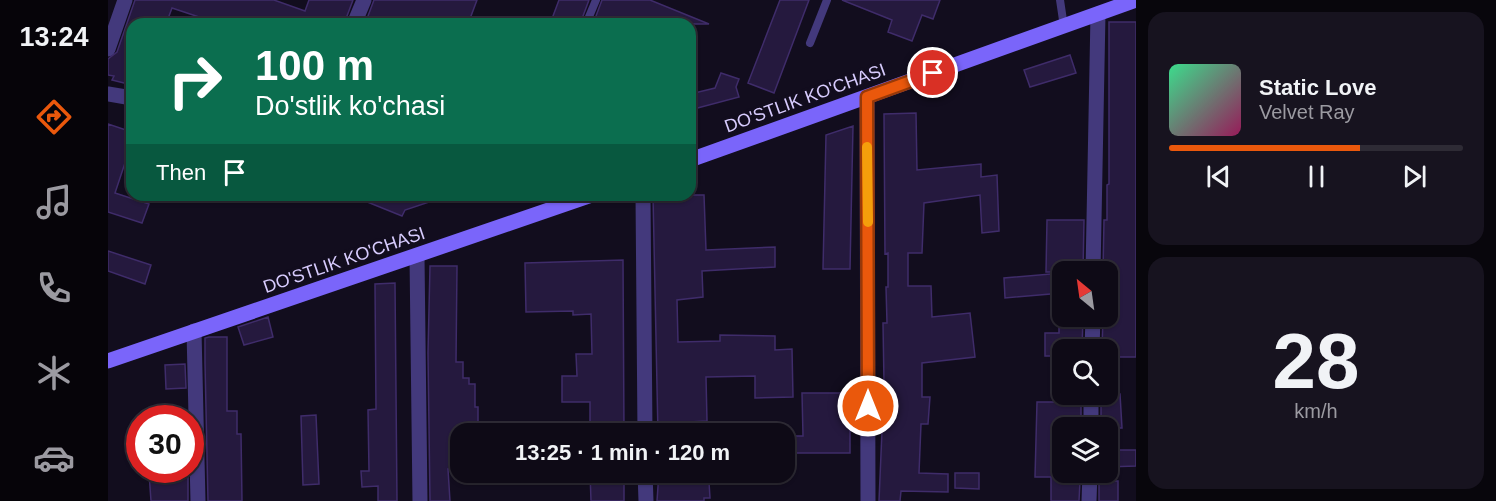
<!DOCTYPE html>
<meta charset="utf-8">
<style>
:root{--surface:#0e0a16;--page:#17131f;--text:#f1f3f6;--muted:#9b9aa1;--line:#2e2b35;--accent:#ea580c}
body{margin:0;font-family:Helvetica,sans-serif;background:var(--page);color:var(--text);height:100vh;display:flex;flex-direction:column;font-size:22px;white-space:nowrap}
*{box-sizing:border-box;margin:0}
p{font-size:20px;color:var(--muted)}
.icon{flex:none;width:33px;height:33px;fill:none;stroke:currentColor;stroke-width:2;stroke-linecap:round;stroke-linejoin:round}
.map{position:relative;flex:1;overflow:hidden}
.drawer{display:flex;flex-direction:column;gap:12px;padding:12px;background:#08060c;width:360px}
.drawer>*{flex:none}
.guide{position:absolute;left:18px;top:18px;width:570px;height:183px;border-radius:18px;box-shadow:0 2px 4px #0004,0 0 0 2px var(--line);background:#0b6e4f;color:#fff;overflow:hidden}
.needle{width:39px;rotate:331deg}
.tools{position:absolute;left:944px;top:261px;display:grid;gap:12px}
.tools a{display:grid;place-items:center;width:66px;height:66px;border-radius:12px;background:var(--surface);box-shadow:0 2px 4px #0004,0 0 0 2px var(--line);font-size:30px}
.speed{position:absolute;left:18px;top:405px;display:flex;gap:12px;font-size:30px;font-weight:700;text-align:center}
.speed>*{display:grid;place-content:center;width:78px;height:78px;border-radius:50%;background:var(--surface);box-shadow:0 2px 4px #0004,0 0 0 2px var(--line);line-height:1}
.speed .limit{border:9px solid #d22;background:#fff;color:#111}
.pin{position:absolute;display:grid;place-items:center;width:51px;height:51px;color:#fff;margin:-26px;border:3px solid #fff;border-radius:50%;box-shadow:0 2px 6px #0007}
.me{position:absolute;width:66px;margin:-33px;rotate:0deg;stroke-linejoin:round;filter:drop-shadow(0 0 4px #0008)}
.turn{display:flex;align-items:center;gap:21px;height:126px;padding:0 30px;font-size:27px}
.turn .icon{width:78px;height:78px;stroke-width:2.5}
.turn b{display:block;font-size:42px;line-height:51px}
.then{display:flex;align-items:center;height:57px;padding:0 30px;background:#0003;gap:12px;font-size:22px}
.drawer .tile{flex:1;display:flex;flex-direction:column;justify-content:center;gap:9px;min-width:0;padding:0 21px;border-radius:18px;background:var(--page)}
.drawer .dial{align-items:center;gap:0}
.dial b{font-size:78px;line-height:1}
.song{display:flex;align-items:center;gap:18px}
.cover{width:72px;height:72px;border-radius:9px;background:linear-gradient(135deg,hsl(150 70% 55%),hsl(330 70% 35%))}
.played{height:6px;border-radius:3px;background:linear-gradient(90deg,var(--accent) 65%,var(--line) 65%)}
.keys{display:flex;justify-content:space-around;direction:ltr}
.trip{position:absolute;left:342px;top:423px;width:345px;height:60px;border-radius:18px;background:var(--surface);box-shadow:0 2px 4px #0004,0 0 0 2px var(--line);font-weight:600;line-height:60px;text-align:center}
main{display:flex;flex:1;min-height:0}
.menu{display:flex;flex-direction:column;width:108px;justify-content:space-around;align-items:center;background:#060409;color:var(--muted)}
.menu .icon{width:42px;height:42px}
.menu .selected{color:var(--accent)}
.menu b{font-size:27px;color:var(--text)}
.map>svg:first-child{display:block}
</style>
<main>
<nav class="menu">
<b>13:24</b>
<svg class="icon selected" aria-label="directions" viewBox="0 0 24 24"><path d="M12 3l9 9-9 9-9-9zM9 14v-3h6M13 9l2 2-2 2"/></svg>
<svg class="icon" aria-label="music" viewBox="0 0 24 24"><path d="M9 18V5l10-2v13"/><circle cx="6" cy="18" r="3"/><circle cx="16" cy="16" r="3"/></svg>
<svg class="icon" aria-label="phone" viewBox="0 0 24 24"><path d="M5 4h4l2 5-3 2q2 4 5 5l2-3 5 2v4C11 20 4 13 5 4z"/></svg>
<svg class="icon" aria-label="climate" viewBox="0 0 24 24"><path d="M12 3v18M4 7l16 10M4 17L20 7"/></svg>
<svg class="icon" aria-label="car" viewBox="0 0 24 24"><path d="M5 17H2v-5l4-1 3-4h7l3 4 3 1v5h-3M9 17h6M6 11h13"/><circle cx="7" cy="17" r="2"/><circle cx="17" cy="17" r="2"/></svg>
</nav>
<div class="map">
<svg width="1028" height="501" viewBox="0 0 1028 501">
<rect width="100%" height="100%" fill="#120d1e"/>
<path fill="#25193e" stroke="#3f2c6a" stroke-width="1.5" d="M27,0H166L197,11L201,0H245L236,24H112L64,8L58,24H24V85L4,80L6,76L0,75V59L9,52Z
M266,0H369L360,24H257Z
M451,0H481L472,24H442Z
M494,0H542L601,24H485Z
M672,0H701L666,93L640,83Z
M734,0H832L825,19L814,15L804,41L780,32L784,20Z
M1001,22H1028V357H999V350H994L995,316H999V272H995L996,220H999V185L1001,184Z
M962,55L968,73L922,87L916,70Z
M613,73L631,79L628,87L631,97L582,110V94L607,88Z
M808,113L809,170L873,164V177L889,175L891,231L874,233L872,195L816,203L814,253H800V286H823L824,317L862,313L867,357L814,363V397H822L820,424H813L811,473L840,474V492L793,491L792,501H771L776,384L775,323H779L778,287H780V253L777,254L776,114Z
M0,124L24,132V142L7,193L41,204L34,223L0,212Z
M745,126L742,269H715L718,135Z
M242,195H332L333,198L297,210L294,216Z
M545,195H596L598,250L667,247V267L594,271L595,297L569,300L570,342L612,341V335L667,336V350L684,349L685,397L647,398V376L598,377L599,421L581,422V434H550Z
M939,220H976L975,272H938Z
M0,251L43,265L37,284L0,271Z
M515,260L516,434H482V402H454V376H469L468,354H484L483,314L465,315V311L418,312L417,263Z
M322,266H349L348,362H355V378H361V384H367V407H370V434H352V469H340L342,501H322L320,353Z
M954,273V293L897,298L896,278Z
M287,283L289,501H270V486L254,487L253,471H261L260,410L268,409L267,284Z
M951,316H975L974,350H954V356H937V333H951Z
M160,317L165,337L136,345L130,327Z
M101,337H119V411H129V434H133L134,501H100L97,363V338Z
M77,364L78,388L58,389L57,365Z
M694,393H742V453H676V436H695Z
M951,394H973V422H954V472H967V481H972L971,501H943V477H927L929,402H951Z
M993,394H1012L1014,428H993Z
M208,415L211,484L195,485L193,416Z
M999,450H1028V466L999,467Z
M80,471V501H43L41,473Z
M482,472H516V501H483Z
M551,472H581V483L601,482L602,498H596V501H549Z
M847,473H871V489L847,488Z
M991,481H1010V501H991Z"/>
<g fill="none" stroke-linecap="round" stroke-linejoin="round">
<path stroke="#43397c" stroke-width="8" d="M952,0L956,27
M478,24L488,0
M702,43L719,0"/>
<path stroke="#43397c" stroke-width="15" d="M246,24L256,0
M0,49L17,0
M0,94L24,98
M759,97L760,501
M535,195L537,434
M309,257L312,501
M985,272L990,14
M86,331L90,501
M984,350L985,316
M983,428V394
M537,472L538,501
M981,501L982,472"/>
<path stroke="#7a65fa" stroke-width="15" d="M582,160L1028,0
M0,361L484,195"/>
</g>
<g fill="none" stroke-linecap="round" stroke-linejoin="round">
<defs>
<path id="route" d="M760,406L759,97L825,73"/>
</defs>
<use href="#route" stroke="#983908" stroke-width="15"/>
<use href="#route" stroke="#ea580c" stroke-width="10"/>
<path stroke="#f59e0b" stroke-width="10" d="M759,147L760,222"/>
</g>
<g text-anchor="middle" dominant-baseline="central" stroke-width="6" stroke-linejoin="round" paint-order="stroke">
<g font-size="18" fill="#d7cbfd" stroke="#120d1e">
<text transform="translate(697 98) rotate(-20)">DO'STLIK KO'CHASI</text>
<text transform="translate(236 260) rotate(-19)">DO'STLIK KO'CHASI</text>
</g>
</g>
</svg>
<div class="tools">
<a><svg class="needle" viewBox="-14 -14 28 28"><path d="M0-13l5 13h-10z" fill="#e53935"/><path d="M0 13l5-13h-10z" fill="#9b9aa1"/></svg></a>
<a><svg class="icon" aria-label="search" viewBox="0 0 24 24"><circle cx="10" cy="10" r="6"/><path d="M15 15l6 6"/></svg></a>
<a><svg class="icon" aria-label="layers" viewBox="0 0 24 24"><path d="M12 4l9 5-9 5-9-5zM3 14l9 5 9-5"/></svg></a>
</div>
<div class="speed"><div class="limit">30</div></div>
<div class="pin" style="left:825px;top:73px;background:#d93025"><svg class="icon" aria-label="arrive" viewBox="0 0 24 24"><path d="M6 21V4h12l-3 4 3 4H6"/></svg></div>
<svg class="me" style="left:760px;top:406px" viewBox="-20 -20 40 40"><circle r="17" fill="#ea580c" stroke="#fff" stroke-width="3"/><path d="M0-11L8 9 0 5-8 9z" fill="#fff"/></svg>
<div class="trip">13:25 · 1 min · 120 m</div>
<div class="guide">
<div class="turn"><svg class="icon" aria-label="right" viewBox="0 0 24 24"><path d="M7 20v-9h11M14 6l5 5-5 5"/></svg><div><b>100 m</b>Do'stlik ko'chasi</div></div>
<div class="then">Then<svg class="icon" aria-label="arrive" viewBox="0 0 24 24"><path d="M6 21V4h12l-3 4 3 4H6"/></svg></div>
</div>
</div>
<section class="drawer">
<div class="tile">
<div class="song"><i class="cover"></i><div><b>Static Love</b><p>Velvet Ray</p></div></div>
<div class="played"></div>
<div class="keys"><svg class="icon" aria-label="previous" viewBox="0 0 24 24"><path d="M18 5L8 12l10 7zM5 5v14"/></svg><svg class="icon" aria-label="pause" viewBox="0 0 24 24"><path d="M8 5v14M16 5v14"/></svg><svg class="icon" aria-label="next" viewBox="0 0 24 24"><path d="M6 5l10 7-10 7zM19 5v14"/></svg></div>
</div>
<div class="tile dial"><b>28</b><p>km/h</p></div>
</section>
</main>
